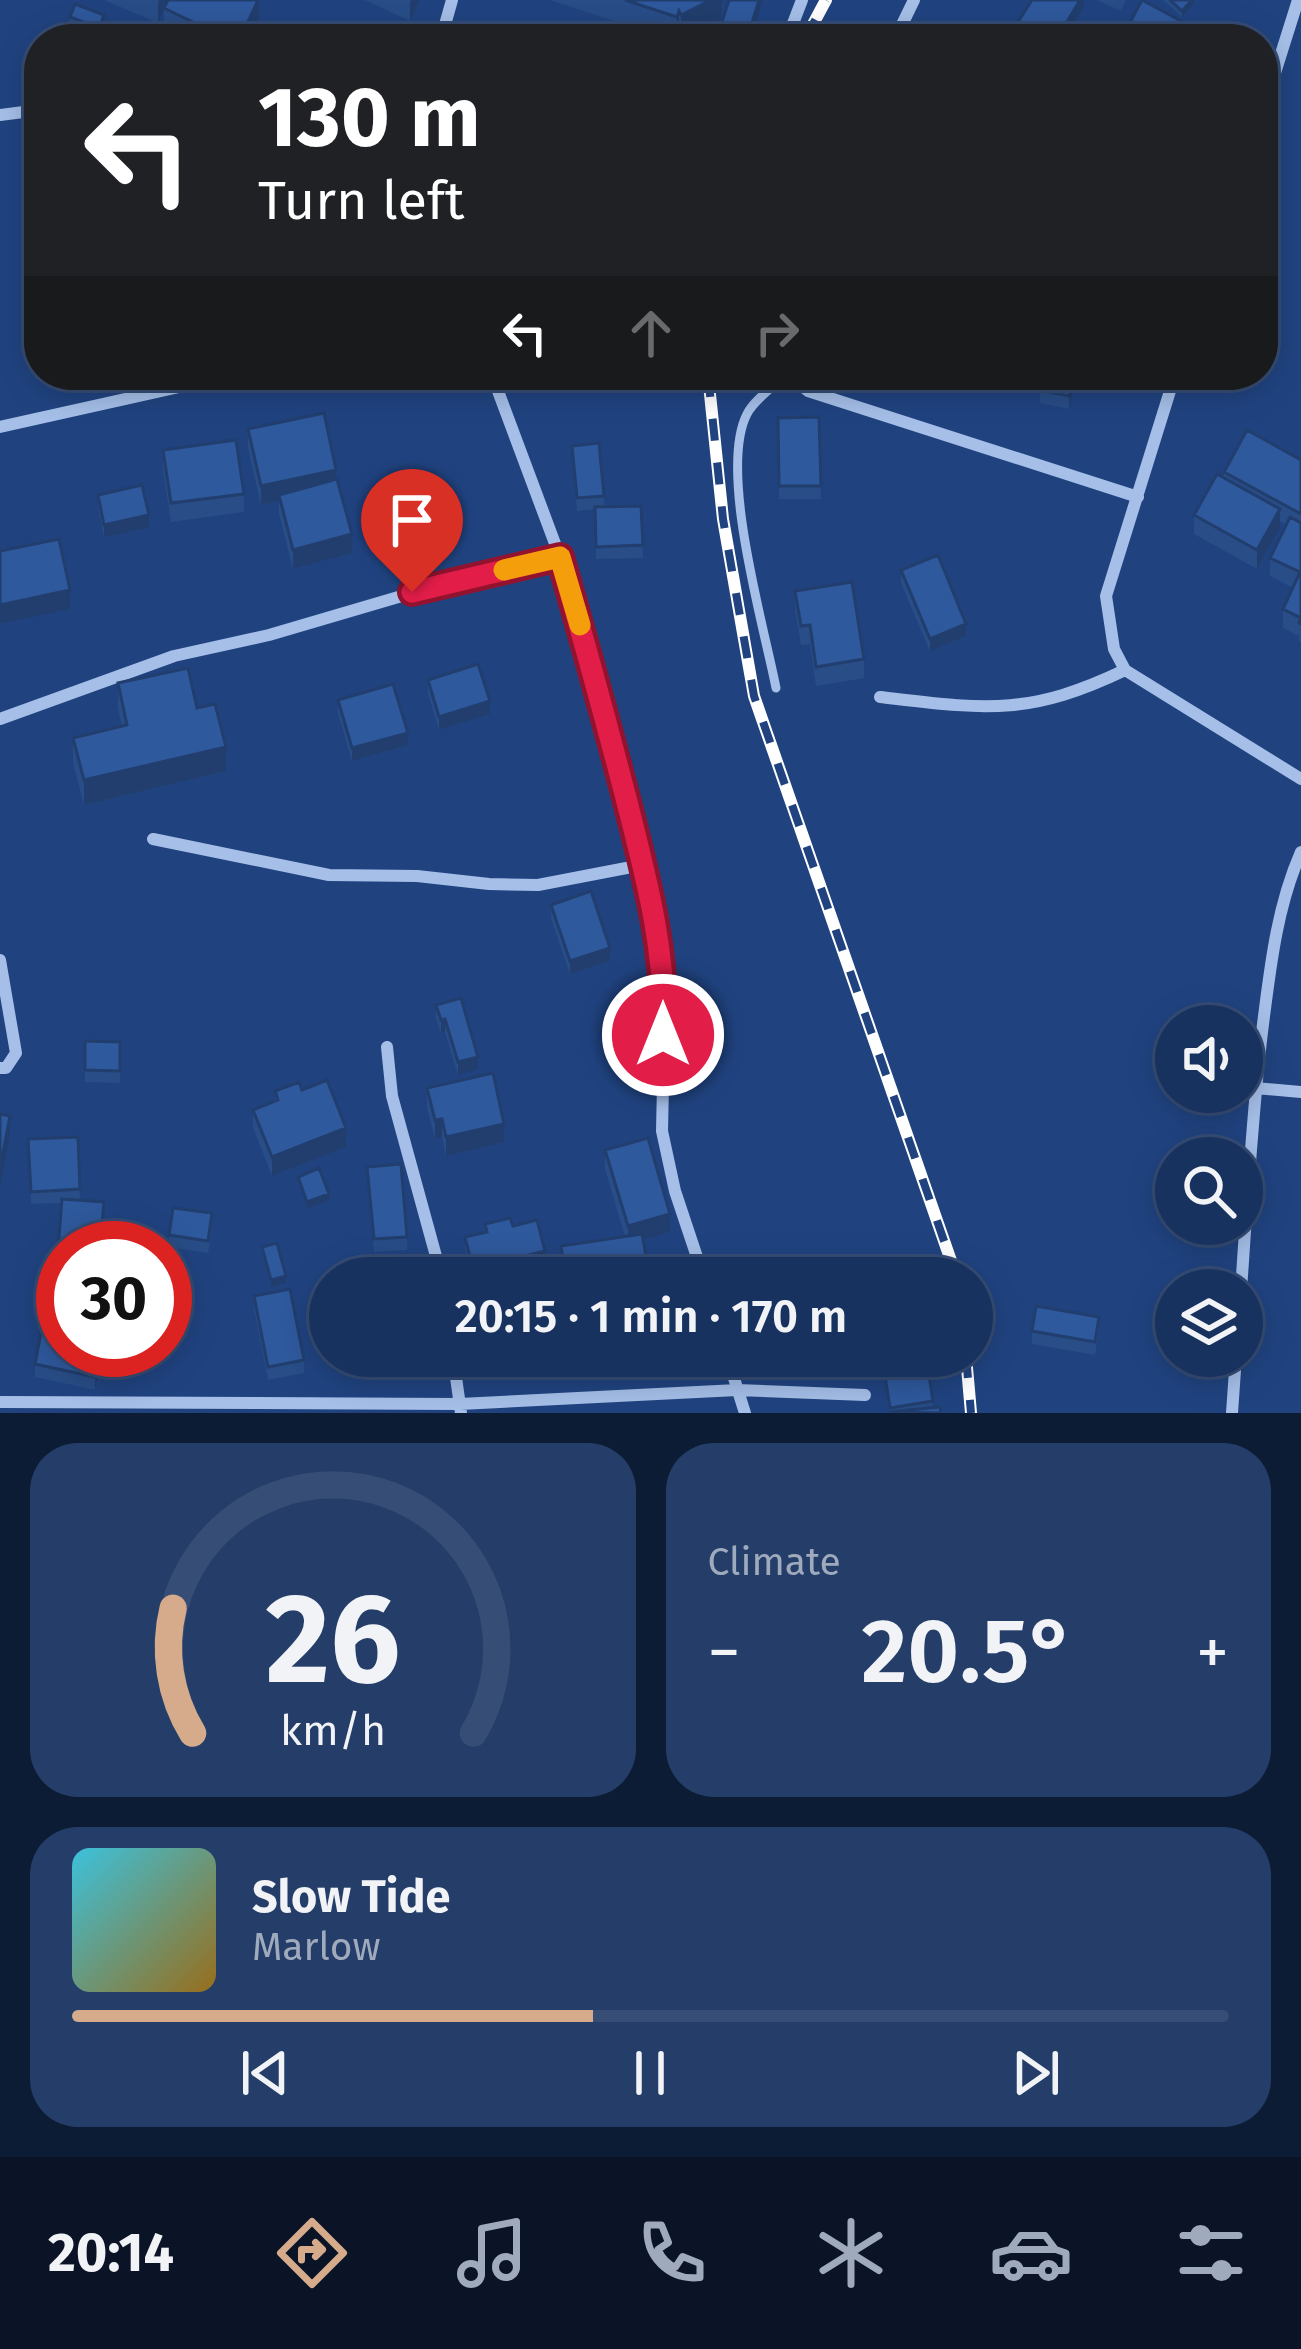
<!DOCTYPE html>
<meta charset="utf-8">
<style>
:root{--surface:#183260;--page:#253e69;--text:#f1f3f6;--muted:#9faabd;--line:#364d75;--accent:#d6ab8b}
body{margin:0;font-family:"Fira Sans",sans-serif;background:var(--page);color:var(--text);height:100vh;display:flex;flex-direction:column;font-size:45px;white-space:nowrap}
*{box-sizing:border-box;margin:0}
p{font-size:39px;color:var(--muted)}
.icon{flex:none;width:66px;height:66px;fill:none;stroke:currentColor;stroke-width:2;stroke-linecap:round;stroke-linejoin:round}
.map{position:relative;height:1413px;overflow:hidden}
.drawer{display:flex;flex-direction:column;gap:30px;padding:30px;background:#0d1c35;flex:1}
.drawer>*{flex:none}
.banner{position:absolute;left:24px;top:24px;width:1254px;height:366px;border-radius:48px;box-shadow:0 6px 30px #0003,0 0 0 3px var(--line);background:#202124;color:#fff;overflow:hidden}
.controls{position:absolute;left:1155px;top:1005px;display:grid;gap:24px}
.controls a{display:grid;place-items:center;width:108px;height:108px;border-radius:50%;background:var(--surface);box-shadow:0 6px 30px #0003,0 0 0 3px var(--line);font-size:60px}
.speed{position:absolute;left:36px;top:1221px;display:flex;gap:24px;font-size:60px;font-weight:700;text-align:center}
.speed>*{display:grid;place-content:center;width:156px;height:156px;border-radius:50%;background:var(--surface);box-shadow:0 6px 30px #0003,0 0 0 3px var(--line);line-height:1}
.speed .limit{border:18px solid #d22;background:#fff;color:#111}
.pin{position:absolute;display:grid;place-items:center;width:102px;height:102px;color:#fff;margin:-123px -51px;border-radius:50% 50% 50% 0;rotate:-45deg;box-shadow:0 0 12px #0007}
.pin .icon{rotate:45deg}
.me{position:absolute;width:132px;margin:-66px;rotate:0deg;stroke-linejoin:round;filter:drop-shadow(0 0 9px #0008)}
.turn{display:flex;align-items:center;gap:42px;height:252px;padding:0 36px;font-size:54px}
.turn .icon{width:156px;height:156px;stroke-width:2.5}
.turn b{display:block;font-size:84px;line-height:102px}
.lanes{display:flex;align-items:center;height:114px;padding:0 36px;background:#0003;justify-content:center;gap:60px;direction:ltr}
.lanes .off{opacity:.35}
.big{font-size:90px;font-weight:600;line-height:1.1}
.drawer .card{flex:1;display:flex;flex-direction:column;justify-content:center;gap:18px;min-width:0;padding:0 42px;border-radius:48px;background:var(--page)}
.drawer .dial{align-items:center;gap:0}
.dial svg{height:312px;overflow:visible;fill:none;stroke:var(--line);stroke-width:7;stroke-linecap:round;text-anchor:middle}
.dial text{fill:var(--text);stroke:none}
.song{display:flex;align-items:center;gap:36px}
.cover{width:144px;height:144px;border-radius:18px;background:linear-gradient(135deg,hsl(190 70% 55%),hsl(40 70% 35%))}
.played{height:12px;border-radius:6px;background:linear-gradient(90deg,var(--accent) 45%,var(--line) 45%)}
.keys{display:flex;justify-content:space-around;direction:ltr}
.heat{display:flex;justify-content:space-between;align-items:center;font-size:66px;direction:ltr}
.drawer .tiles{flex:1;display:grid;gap:30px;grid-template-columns:1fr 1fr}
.card:last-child{grid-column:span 2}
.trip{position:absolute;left:309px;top:1257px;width:684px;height:120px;border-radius:60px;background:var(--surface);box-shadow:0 6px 30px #0003,0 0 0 3px var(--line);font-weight:600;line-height:120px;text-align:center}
.tabs{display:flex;height:192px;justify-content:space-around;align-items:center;background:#0a1426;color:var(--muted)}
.tabs .icon{width:84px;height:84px}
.tabs .current{color:var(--accent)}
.tabs b{font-size:54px;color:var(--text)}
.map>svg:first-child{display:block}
</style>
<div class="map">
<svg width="1301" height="1413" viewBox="0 0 1301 1413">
<rect width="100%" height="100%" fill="#204380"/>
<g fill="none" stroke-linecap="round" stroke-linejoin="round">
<path stroke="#a5bfe8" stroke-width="9" d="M776,688C764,626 718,470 747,414C754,400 774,386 786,375"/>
<path stroke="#a5bfe8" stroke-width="12" d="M441,39L452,0
M787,39L802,0
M895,39L914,0
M1263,111L1298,0
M0,115L39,110
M492,375L560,557L642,865L659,938L665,993L662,1131L675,1191L704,1278
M789,375L808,391L1138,497
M1175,375L1106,596L1114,649L1125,670L1301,779
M0,427L233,375
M880,697C984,709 1027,717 1125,670
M0,719L174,656L269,635L412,593L560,557
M153,839L329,875L417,876L489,884L538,885L642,865
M0,960L16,1053L6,1068H0
M387,1047L392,1096L442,1278
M1255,1088L1301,1092
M1241,1290C1247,1204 1252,1117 1262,1032C1270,970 1276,909 1301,852
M453,1356L461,1413
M727,1356L745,1413
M0,1402L460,1404L737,1390L865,1395
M1232,1413L1236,1356"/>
<defs>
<path id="rail" d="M805,39L826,0
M708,375L723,519L754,696L957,1278
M966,1356L971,1413"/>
</defs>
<use href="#rail" stroke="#fff" stroke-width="12"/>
<use href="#rail" stroke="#204380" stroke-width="8" stroke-dasharray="22" stroke-linecap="butt"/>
</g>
<path fill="#284d87" d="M104,0H168L259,18L249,39H190L164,27V8L158,23Z
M365,0H420L410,21Z
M550,0H723V8L720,9V20L682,39L679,35L677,39H669Z
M1084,0V7L1064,39H1004L1018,34V22Z
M1097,0H1126L1121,11Z
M1163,0H1194V4L1182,17Z
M70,17L104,21L99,35L70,24Z
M875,375H906L900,387Z
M1075,375L1069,409L1040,403V390Z
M819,417L821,499H779L778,418Z
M248,429L336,479L352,553L293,569L279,514V501L261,505L248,448Z
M572,446L604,496V507L641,506L643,558L596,559L595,509L577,511Z
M163,450L244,494V512L171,522L163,469Z
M1301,460V643L1299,641V636L1283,628V609L1293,588L1270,576V558L1286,525L1280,521V528L1257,569L1194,534V515L1224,479V472Z
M98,495L149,528L104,537L98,508Z
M901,570L966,636L930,651L901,583Z
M795,591L864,659V678L816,686L810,644L801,645L795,609Z
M428,680L490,714L439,730L428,693Z
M118,683L197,708L226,771L84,805L73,763V738L122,726L118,708Z
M338,700L408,745L352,761L338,713Z
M551,905L610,961L570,974L551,918Z
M436,1005L478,1069L458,1075L445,1032L441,1033L436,1018Z
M85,1041L120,1042V1083L85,1082Z
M427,1088L504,1142L446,1156L442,1137L435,1139L427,1107Z
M302,1090L346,1147L272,1176L253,1128V1110L275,1101V1091Z
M78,1137L80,1200L104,1215L101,1248H63V1276L57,1275L62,1203L31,1204L28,1139Z
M605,1150L670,1232L643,1240L650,1278H563L561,1246L625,1236L605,1169Z
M367,1167L407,1237V1250L374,1252Z
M485,1224L513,1226L545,1264L489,1278H472L465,1249V1237L485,1232Z
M212,1226L208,1253L169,1247V1235Z
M254,1296L304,1360V1373L268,1380L254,1309Z
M1099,1329L1095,1355L1032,1344V1331Z
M103,1350L95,1390L35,1377V1364Z
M881,1356H926L933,1408L889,1413Z"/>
<path fill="#213e6e" d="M159,0H168L158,23V4Z
M259,0V18L249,39H240Z
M411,0H420L410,21V3Z
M711,0H723L720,20L681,39V15Z
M759,0H763L751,39H747Z
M1080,0H1084V7L1064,39H1057Z
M1192,0H1194V4L1182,17V11Z
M679,11V35L677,39V17Z
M1074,375L1075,383L1069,409V396Z
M336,470V489L279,495V501L261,505V486Z
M1280,509V528L1257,569V550Z
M149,515V528L104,537V525Z
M352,534V553L293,569V550Z
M70,590V609L0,624V605Z
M966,624V636L930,651V639Z
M490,701V714L439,730V717Z
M408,733V745L352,761V748Z
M226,747V771L84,805V780Z
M610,948V961L570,974V961Z
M445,1019V1032L441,1033V1020Z
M478,1057V1069L458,1075V1062Z
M10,1116V1135L0,1187V1168Z
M442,1119V1137L435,1139V1120Z
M504,1124V1142L446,1156V1137Z
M346,1128V1147L272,1176V1157Z
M329,1194V1200L307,1209V1202Z
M670,1214V1232L628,1244V1226Z
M545,1251V1264L489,1278H473V1269Z
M286,1276V1283L271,1287V1280Z
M100,1350H103L95,1390V1377Z"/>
<path fill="#2f599d" stroke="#213e6e" stroke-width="3" d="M168,0H258L240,39H228L164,8Z
M625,0H711L681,15L679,11L677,17Z
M729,0H759L747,39H724L717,37Z
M1032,0H1080L1057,39H1047L1018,22Z
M1142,0L1205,34L1202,39H1121Z
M1170,0H1192L1182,11Z
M75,4L104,15L99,28L70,17Z
M66,22L102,39H58Z
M1010,29L1028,39H1004Z
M1043,375H1074L1069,396L1040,390Z
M324,413L336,470L261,486L248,429Z
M819,417L821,486H779L778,418Z
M1247,430L1301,460V514L1224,472Z
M236,440L244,494L171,503L163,450Z
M599,443L604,496L577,498L572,446Z
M1217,474L1280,509L1257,550L1194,515Z
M337,479L352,534L293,550L279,495Z
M142,485L149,515L104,525L98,495Z
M641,506L643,545L596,547L595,507Z
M1290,517L1301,523V624L1299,623L1301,618L1283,609L1300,572L1270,558Z
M59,539L70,590L0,605V551Z
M938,555L966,624L930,639L901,570Z
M852,582L864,659L816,667L810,625L801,626L795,591Z
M478,664L490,701L439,717L428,680Z
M188,668L197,708L215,704L226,747L84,780L73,738L127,725L118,683Z
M393,684L408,733L352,748L338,700Z
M591,891L610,948L570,961L551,905Z
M461,998L478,1057L458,1062L445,1019L441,1020L436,1005Z
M85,1041L120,1042V1071L85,1070Z
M493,1073L504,1124L446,1137L442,1119L435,1120L427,1088Z
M327,1080L346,1128L272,1157L253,1110L278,1100L275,1091L299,1082L302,1090Z
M0,1114L10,1116L0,1168Z
M78,1137L80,1189L31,1192L28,1139Z
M648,1138L670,1214L628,1226L605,1150Z
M401,1164L407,1237L374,1239L367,1167Z
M319,1168L329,1194L307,1202L298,1177Z
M62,1199L104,1202L100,1248H63V1263H57Z
M173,1208L212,1213L208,1241L169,1235Z
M510,1218L513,1226L537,1220L545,1251L473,1269L465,1237L487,1232L485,1224Z
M642,1234L650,1278H566L561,1246Z
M277,1243L286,1276L271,1280L262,1247Z
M397,1264L401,1278H379L377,1270Z
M290,1289L304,1360L268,1367L254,1296Z
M1036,1306L1099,1317L1095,1342L1032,1331Z
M42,1327L63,1332V1350H100L95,1377L35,1364Z
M882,1356H926L933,1401L890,1408Z
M940,1407L941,1413L889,1412Z"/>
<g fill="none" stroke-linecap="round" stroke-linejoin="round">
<defs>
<path id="route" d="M412,592L560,557C583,637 605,717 626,798C646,877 667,953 663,1035"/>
</defs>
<use href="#route" stroke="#92132f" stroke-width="30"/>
<use href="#route" stroke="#e11d48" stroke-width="21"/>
<path stroke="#f59e0b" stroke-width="21" d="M504,570L560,557L580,625"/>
</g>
</svg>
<div class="controls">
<a><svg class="icon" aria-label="sound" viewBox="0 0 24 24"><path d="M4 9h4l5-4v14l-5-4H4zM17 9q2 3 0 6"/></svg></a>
<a><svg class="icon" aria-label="search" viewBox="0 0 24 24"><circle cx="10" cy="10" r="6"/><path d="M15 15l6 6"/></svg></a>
<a><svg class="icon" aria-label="layers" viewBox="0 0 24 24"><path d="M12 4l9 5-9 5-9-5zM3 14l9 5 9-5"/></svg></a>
</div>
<div class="speed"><div class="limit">30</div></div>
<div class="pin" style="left:412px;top:592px;background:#d93025"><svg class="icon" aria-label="arrive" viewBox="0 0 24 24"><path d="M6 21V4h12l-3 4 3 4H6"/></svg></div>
<svg class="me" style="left:663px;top:1035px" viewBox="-20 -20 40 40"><circle r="17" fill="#e11d48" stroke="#fff" stroke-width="3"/><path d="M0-11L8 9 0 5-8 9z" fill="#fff"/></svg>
<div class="trip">20:15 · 1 min · 170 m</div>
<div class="banner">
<div class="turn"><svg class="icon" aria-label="left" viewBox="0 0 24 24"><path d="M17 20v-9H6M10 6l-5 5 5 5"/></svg><div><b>130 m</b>Turn left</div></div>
<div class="lanes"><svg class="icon" aria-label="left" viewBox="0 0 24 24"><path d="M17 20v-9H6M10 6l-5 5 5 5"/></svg><svg class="icon off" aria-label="ahead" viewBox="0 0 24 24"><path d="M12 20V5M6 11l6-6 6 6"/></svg><svg class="icon off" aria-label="right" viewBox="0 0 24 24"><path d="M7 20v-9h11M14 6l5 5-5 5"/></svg></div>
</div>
</div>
<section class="drawer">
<div class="tiles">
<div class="card dial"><svg viewBox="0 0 100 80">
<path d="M14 69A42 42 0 1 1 86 69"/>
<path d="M14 69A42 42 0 0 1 9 37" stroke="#d6ab8b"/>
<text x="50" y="56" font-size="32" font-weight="700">26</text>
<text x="50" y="72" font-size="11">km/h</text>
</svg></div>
<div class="card"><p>Climate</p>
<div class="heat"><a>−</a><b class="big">20.5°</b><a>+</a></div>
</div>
<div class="card">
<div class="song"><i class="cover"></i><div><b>Slow Tide</b><p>Marlow</p></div></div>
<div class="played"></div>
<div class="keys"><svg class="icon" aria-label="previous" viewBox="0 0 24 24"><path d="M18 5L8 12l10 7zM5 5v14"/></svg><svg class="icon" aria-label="pause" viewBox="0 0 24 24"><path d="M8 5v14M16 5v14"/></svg><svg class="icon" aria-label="next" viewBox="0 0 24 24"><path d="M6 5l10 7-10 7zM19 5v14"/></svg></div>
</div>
</div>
</section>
<nav class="tabs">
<b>20:14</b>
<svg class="icon current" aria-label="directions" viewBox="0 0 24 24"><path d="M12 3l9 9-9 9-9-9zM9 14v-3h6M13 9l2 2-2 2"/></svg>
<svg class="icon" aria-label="music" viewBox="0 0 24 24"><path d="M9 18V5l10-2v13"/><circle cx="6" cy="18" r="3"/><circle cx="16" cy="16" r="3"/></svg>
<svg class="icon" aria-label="phone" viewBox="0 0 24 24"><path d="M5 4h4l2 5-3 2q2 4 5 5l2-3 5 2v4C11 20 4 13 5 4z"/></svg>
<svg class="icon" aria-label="climate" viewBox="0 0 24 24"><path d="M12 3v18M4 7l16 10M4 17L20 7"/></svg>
<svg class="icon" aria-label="car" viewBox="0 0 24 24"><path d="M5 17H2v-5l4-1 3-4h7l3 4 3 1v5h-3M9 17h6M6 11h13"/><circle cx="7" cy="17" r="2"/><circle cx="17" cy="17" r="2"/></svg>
<svg class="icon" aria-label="filters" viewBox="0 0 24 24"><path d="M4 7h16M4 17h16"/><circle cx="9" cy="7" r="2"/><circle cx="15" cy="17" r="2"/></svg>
</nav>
